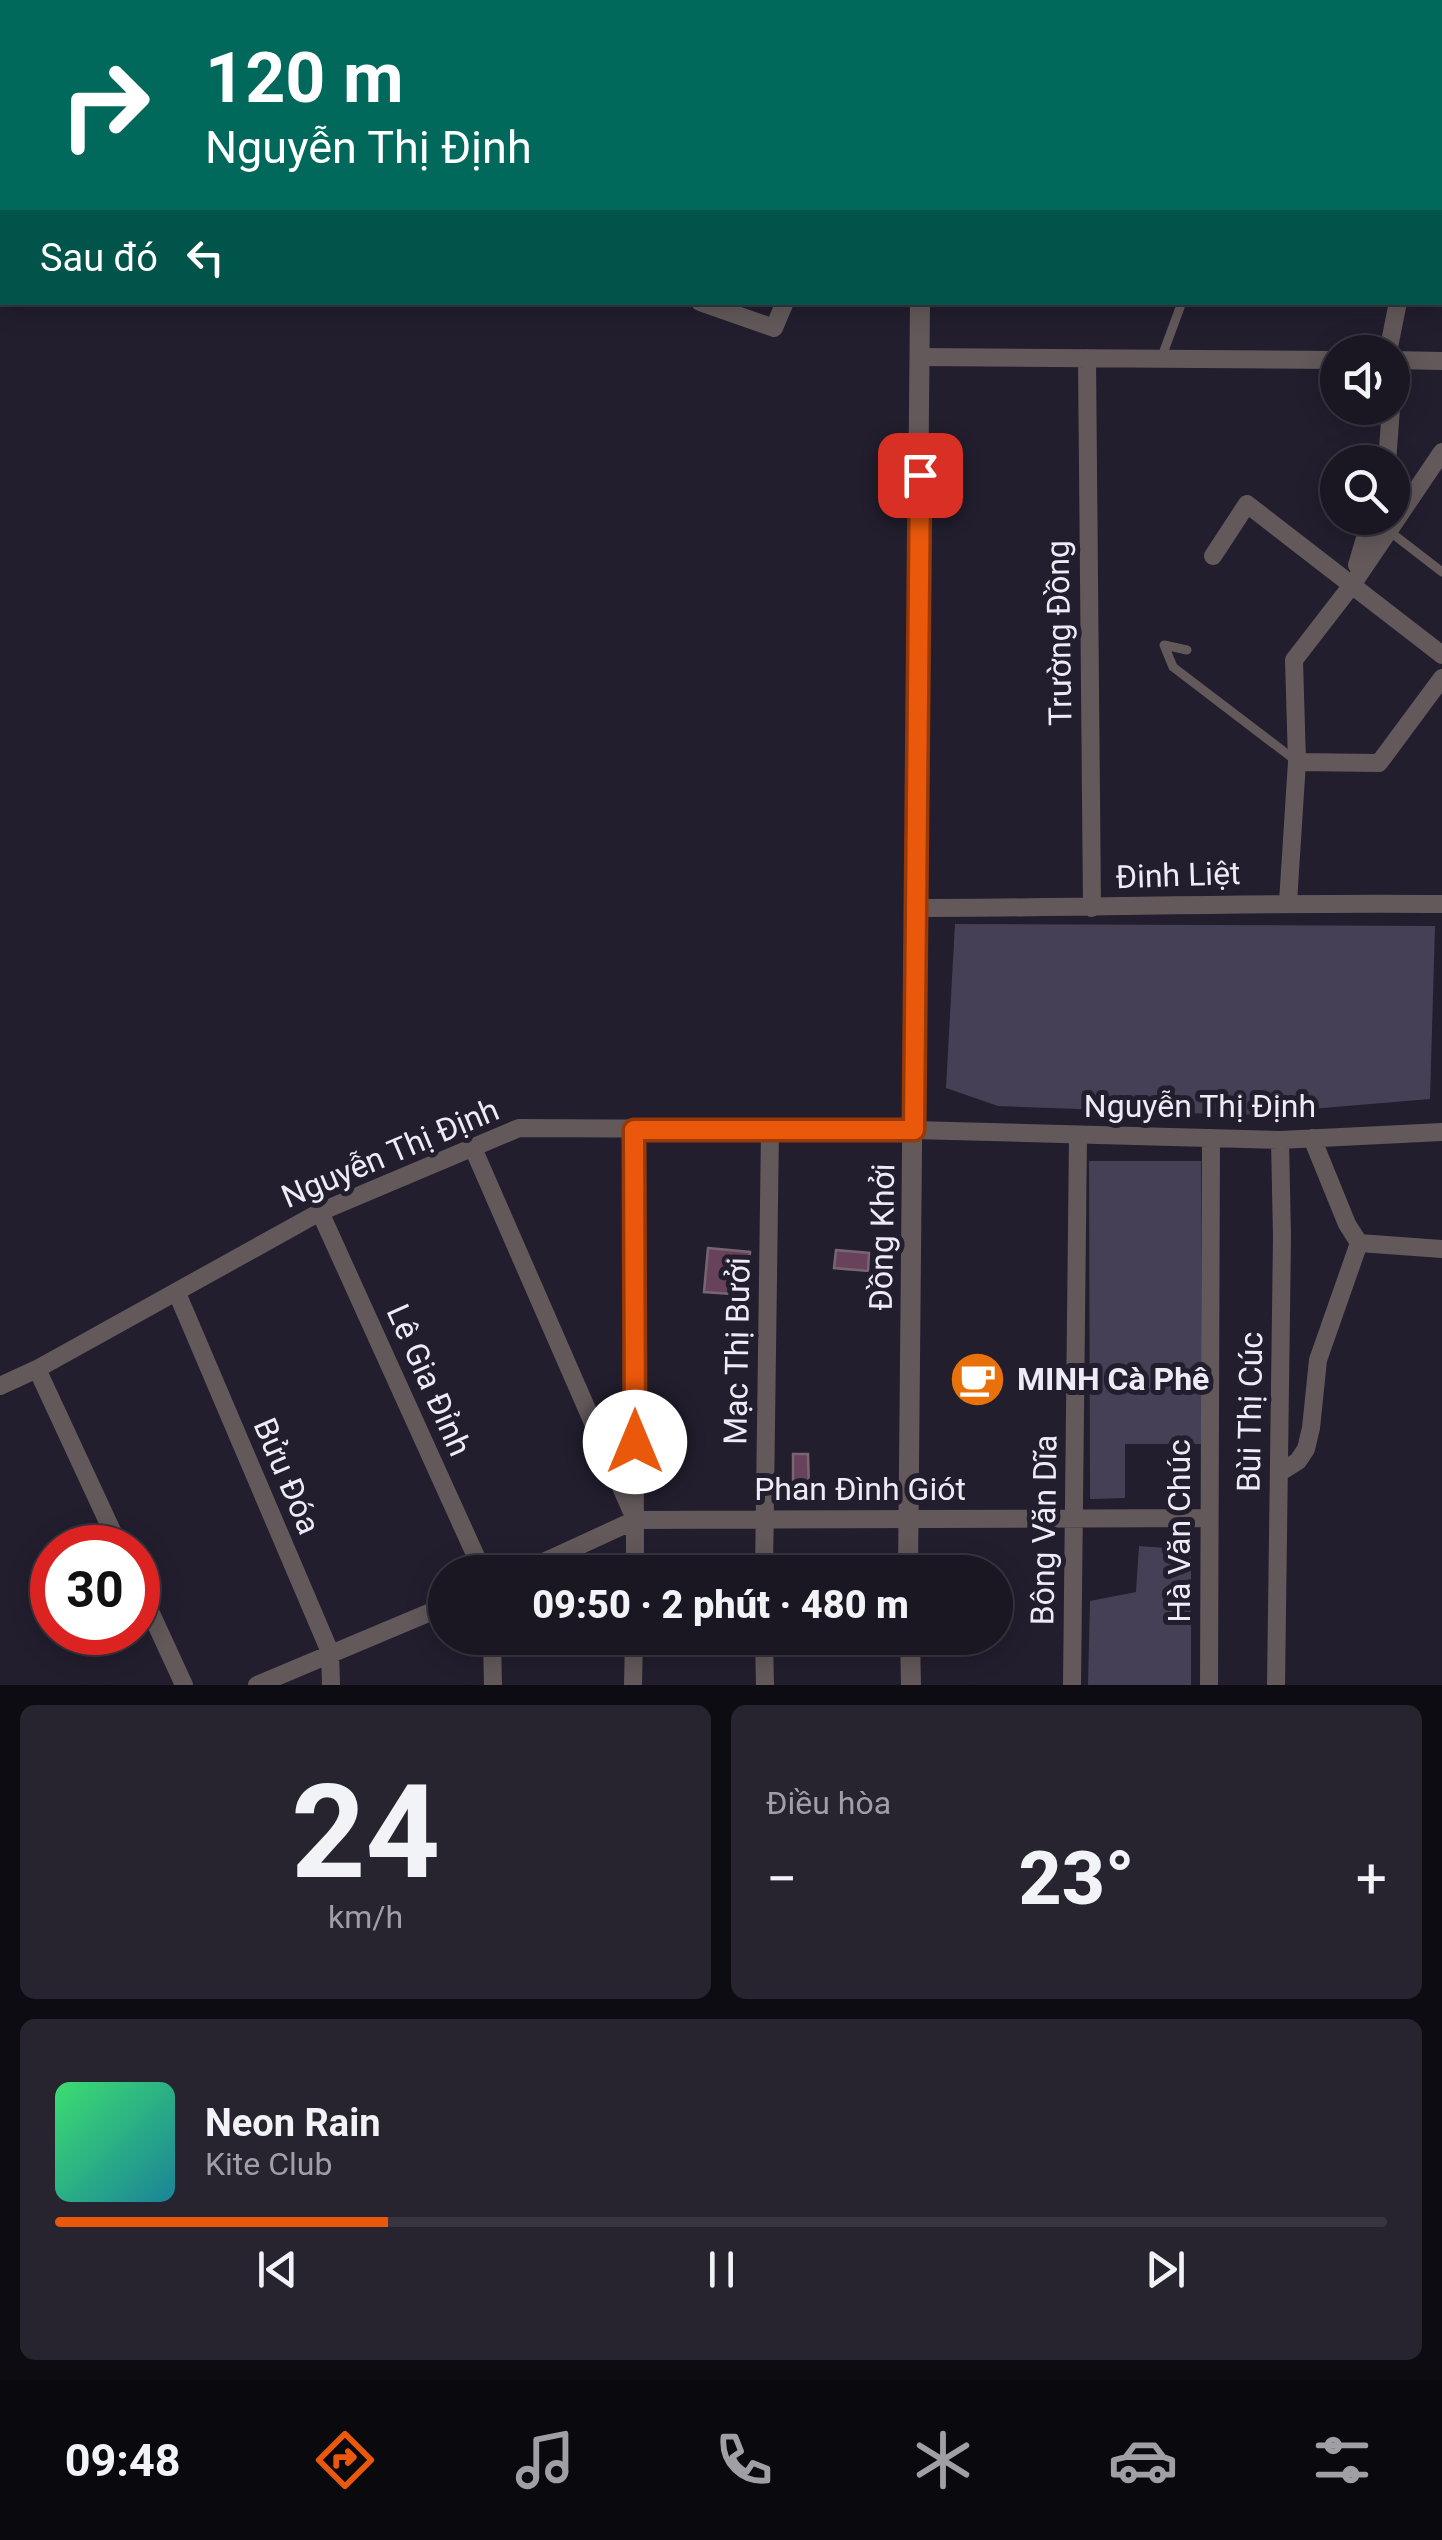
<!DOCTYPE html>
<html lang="vi">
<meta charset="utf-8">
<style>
:root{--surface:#1a1622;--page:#27232f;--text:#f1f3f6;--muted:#9f9fa5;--line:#383540;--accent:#ea580c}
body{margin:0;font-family:Roboto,sans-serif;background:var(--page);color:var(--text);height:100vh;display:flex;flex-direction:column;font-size:38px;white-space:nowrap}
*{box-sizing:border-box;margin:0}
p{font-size:32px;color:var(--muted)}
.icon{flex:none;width:55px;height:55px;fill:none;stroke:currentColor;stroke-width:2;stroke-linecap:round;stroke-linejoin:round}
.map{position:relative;height:1685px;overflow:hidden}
.drawer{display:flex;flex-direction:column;gap:20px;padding:20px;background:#0e0c13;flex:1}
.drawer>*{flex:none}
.banner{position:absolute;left:0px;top:0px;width:1442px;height:305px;box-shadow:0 5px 25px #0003,0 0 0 2px var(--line);background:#00695c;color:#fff;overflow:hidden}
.fabs{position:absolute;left:1320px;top:335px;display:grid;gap:20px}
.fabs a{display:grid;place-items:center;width:90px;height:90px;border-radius:50%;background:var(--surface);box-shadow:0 5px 25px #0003,0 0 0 2px var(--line);font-size:50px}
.speed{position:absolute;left:30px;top:1525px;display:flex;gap:20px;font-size:50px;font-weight:700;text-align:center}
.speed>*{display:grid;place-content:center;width:130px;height:130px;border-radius:50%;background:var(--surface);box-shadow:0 5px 25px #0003,0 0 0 2px var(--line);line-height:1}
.speed .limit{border:15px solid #d22;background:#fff;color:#111}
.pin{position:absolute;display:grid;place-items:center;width:85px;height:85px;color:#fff;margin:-42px;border-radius:20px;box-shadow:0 5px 15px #0006}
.me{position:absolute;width:110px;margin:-55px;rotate:0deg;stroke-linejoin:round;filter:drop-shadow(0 0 8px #0008)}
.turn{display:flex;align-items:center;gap:35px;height:210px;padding:0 40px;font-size:45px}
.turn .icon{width:130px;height:130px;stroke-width:2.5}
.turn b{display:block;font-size:70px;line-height:85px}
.then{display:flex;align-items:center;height:95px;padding:0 40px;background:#0003;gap:20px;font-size:38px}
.big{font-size:75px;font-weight:800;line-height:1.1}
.drawer .tile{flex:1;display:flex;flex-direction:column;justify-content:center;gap:15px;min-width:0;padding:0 35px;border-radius:15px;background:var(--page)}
.drawer .dial{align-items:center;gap:0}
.dial b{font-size:130px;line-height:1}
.song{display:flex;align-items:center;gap:30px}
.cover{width:120px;height:120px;border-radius:15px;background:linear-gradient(135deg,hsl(140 70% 55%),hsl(190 70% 35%))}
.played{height:10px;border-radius:5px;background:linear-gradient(90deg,var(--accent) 25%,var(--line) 25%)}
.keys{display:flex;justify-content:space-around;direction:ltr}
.heat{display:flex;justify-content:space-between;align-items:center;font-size:55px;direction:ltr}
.drawer .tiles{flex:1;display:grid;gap:20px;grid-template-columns:1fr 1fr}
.tile:last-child{grid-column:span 2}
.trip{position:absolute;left:428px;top:1555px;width:585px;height:100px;border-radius:50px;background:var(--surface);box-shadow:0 5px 25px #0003,0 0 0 2px var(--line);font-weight:800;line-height:100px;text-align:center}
.tabs{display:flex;height:160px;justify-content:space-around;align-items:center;background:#0a090e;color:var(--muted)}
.tabs .icon{width:70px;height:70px}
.tabs .active{color:var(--accent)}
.tabs b{font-size:45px;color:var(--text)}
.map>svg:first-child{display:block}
</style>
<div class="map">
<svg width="1442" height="1685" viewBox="0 0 1442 1685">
<rect width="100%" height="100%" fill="#221e2e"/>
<path fill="#464057" d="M955,924L1435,926L1430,1099L1242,1115L998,1106L946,1088Z
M1089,1161H1201L1202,1444H1125V1498L1090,1499Z
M1139,1546L1191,1550V1685H1088L1090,1601L1136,1592Z"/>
<path fill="#68415b" stroke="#776570" stroke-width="2.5" d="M708,1248L750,1252L746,1295L704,1292Z
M836,1250L869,1253L868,1271L834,1268Z
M793,1454H808L809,1491H793Z"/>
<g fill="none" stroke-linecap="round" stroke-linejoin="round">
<path stroke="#5f5c6a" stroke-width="4" stroke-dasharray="5 5" stroke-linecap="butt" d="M1423,2L1424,0"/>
<path stroke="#63595a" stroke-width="9" d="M1227,2L1228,0
M1440,299L1442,300
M1161,359L1182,302
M1389,531L1442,572
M1187,650L1164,645L1173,667L1295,760"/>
<path stroke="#63595a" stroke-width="18" d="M0,39L2,40
M1440,178L1442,173
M700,302L774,328L785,302
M1388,352L1398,302
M921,357L1338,360
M1087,358L1092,908
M1392,360L1442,361
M1387,462L1391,408
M1213,556L1247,504L1442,655
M1357,565L1371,518
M1297,762L1379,763L1442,678
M1288,902L1297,762L1294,660L1352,585L1442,452
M916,908C1091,908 1267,902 1442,904
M634,1130L635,1572
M1312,1138L1347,1224L1359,1243L1442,1249
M473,1148L631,1510
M320,1212L483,1572
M177,1293L330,1652L331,1685
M37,1369L120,1548
M0,1386L37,1369L320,1212L519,1128L914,1130L1280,1140L1442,1132
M1279,1473L1298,1461L1306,1449L1311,1428L1318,1360L1359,1243
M522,1572L635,1520L1209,1518
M764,1572L770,1130
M138,1585L184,1685
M492,1638L493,1685
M764,1638L765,1685
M257,1685L445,1606
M633,1685L634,1638
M1072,1685L1078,1136
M1209,1685L1211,1138
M1276,1685L1282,1237L1280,1140"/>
<path stroke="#63595a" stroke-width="20" d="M1268,0L1284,2
M917,2V0
M1440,31L1442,32
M908,1572L920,302
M910,1638L911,1685"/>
</g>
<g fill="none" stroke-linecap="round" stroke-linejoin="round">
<defs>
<path id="route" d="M635,1442L634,1130H914L920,475"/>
</defs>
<use href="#route" stroke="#983908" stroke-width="25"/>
<use href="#route" stroke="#ea580c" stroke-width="18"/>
</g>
<defs>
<symbol id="cafe-disc" viewBox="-11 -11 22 22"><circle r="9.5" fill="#e8710a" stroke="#221e2e"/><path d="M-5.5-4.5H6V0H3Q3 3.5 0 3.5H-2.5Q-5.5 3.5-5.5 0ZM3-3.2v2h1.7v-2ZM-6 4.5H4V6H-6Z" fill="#fff"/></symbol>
</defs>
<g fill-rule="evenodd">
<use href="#cafe-disc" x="946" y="1348" width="63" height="63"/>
</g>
<g text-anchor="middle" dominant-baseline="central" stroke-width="10" stroke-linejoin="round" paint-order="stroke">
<g font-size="32" fill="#edebf6" stroke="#221e2e">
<text transform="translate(1059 633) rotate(-91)">Trường Đồng</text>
<text transform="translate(1178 875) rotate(-2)">Đinh Liệt</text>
<text x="1200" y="1106">Nguyễn Thị Định</text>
<text transform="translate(390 1153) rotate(-23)">Nguyễn Thị Định</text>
<text transform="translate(882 1237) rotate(-89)">Đồng Khởi</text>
<text transform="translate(737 1351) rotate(-89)">Mạc Thị Bưởi</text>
<text transform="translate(429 1380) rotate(66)">Lê Gia Đỉnh</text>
<text transform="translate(1250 1412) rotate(-89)">Bùi Thị Cúc</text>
<text transform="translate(287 1476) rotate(67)">Bửu Đóa</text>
<text x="860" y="1489">Phan Đình Giót</text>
<text transform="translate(1044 1530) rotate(-89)">Bông Văn Dĩa</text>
<text transform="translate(1179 1531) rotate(-90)">Hà Văn Chúc</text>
</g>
<g font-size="32" font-weight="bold" fill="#edebf6" stroke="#221e2e" text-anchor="start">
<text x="1017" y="1379">MINH Cà Phê</text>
</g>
</g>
</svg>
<div class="fabs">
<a><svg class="icon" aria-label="sound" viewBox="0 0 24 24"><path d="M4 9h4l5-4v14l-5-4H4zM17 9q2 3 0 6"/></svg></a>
<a><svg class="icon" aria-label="search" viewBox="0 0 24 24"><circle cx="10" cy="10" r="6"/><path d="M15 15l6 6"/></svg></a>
</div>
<div class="speed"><div class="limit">30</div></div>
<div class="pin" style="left:920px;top:475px;background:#d93025"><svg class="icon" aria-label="arrive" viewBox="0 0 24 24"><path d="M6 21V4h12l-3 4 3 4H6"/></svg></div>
<svg class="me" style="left:635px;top:1442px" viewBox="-20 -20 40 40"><circle r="19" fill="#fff"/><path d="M0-13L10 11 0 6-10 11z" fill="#ea580c"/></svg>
<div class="trip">09:50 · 2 phút · 480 m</div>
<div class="banner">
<div class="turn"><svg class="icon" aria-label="right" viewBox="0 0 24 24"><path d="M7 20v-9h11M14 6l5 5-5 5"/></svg><div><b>120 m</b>Nguyễn Thị Định</div></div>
<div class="then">Sau đó<svg class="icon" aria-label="left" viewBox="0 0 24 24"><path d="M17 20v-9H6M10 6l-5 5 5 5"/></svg></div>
</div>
</div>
<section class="drawer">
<div class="tiles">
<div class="tile dial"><b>24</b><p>km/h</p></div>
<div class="tile"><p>Điều hòa</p>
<div class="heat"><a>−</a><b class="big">23°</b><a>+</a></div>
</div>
<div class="tile">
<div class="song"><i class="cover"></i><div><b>Neon Rain</b><p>Kite Club</p></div></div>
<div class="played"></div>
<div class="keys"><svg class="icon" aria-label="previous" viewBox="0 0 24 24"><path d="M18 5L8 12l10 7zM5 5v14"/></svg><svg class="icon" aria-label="pause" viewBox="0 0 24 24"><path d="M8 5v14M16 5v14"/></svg><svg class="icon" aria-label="next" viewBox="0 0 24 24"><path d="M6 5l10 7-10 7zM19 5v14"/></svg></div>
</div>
</div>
</section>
<nav class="tabs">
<b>09:48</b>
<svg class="icon active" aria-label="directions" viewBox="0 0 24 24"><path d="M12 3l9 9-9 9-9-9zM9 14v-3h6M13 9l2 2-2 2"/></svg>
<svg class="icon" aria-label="music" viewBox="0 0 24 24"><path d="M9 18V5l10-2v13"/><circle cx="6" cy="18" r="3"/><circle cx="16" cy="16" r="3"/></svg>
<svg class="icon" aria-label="phone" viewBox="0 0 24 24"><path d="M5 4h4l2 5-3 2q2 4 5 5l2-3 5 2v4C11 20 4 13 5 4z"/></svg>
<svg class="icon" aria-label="climate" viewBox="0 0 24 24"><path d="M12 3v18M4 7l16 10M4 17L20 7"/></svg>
<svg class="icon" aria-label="car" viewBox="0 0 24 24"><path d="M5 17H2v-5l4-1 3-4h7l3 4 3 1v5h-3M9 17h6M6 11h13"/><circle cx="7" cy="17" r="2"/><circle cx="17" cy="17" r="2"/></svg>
<svg class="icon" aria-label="filters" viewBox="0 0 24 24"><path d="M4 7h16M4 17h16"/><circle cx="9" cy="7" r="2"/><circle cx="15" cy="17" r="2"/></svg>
</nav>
